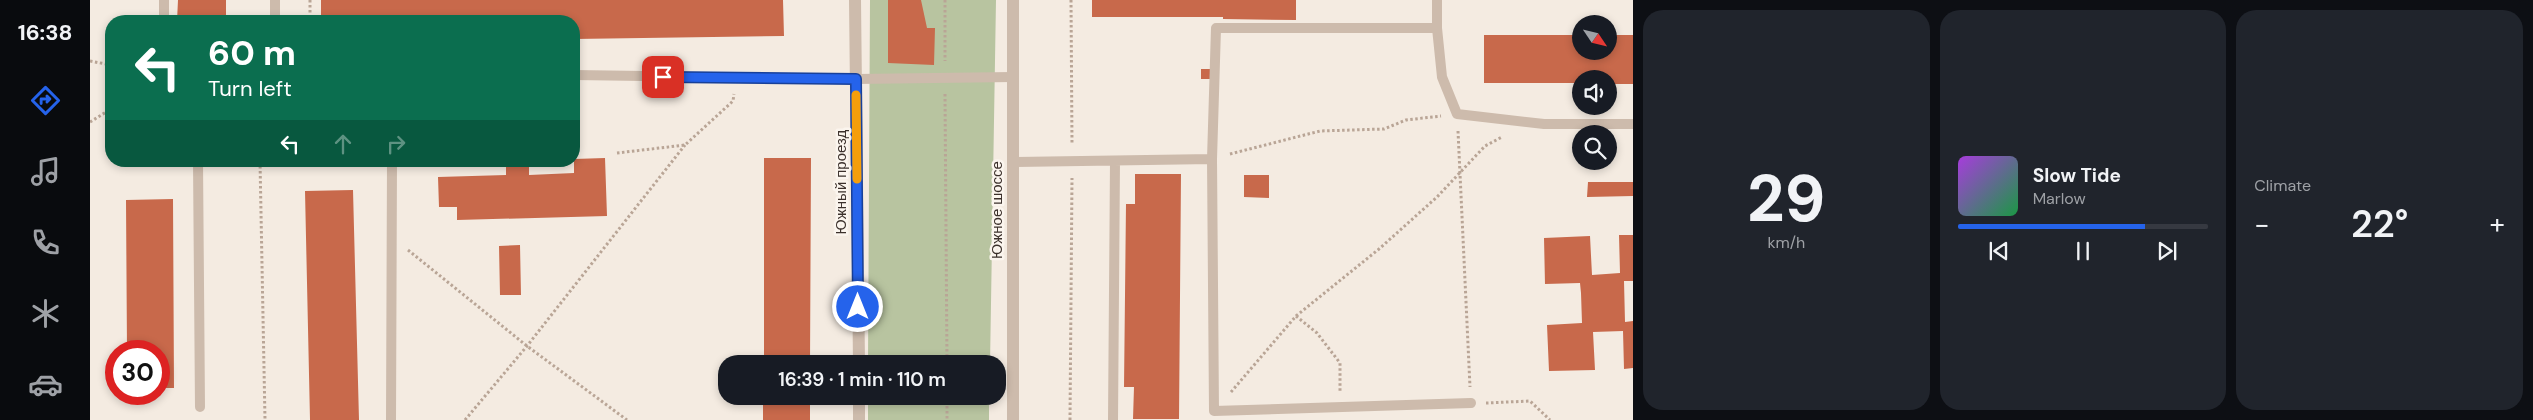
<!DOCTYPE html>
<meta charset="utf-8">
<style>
:root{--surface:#171b24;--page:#20242c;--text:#f1f3f6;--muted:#9ea1a6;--line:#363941;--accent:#2563eb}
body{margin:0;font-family:"DM Sans",sans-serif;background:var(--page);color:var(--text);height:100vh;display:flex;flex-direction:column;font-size:19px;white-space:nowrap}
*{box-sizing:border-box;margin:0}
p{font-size:16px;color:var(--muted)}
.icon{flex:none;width:28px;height:28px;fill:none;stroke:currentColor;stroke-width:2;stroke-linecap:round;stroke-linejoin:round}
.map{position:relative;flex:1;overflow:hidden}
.panel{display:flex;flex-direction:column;gap:10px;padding:10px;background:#0d0f14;width:900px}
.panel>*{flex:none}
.banner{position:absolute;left:15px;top:15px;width:475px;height:152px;border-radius:20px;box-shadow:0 2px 8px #0003;background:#0b6e4f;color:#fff;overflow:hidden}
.needle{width:32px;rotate:125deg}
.fabs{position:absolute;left:1482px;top:15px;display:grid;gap:10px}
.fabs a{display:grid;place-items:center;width:45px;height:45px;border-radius:50%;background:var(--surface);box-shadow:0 2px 8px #0003;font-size:25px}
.speed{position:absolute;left:15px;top:340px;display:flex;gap:10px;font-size:25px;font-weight:700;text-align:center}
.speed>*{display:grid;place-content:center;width:65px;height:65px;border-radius:50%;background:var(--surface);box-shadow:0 2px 8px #0003;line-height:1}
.speed .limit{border:8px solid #d22;background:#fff;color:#111}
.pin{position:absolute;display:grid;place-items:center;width:42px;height:42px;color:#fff;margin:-21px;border-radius:10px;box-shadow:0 2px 8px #0006}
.me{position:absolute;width:55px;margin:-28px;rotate:0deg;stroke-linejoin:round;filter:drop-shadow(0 0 4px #0008)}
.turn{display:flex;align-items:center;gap:18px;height:105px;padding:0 20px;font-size:22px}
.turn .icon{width:65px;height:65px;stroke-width:2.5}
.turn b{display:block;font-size:35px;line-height:42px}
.lanes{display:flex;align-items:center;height:48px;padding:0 20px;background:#0003;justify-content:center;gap:25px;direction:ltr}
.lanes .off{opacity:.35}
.big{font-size:38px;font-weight:600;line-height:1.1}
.panel .widget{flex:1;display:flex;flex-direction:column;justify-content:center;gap:8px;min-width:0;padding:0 18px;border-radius:20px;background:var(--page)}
.panel .dial{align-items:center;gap:0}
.dial b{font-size:65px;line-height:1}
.song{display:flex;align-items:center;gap:15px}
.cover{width:60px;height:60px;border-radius:8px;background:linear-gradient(135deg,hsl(280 70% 55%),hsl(140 70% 35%))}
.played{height:5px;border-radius:2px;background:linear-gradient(90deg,var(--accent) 75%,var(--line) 75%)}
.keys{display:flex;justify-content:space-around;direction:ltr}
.heat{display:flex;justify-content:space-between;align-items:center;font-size:28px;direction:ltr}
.panel .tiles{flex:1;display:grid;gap:10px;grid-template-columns:repeat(3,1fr)}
.trip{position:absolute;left:628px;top:355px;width:288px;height:50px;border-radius:20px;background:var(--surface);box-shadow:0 2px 8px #0003;font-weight:600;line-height:50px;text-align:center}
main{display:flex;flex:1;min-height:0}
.tab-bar{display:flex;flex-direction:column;width:90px;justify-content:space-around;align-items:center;background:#090b0e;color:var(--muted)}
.tab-bar .icon{width:35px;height:35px}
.tab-bar .selected{color:var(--accent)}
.tab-bar b{font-size:22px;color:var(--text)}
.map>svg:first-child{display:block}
</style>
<main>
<nav class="tab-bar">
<b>16:38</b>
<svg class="icon selected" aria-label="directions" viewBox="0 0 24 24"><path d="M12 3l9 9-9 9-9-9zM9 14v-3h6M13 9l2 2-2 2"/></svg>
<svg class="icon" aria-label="music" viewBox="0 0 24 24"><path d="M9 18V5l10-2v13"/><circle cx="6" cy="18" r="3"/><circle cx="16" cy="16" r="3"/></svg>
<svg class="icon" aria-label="phone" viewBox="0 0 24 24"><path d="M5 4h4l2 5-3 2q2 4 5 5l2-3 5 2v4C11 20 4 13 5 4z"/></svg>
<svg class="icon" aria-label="climate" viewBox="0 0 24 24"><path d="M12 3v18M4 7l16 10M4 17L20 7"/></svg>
<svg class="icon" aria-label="car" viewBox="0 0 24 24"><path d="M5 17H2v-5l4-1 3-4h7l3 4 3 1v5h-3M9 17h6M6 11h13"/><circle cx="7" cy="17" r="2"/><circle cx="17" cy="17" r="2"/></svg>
</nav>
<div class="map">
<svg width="1543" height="420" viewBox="0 0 1543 420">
<rect width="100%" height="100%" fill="#f4ebe1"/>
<path fill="#b8c4a0" d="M780,0H906L900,364H778Z
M778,396H899V420H778Z"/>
<path fill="#c8694b" d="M88,0H136V21H87Z
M231,0H693L694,36L484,39V21H231Z
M798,0H831L837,28H845L844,65L798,63Z
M1002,0H1206V20L1133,19V17H1002Z
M1394,35H1491V51H1519V35H1543V84H1519V79H1491V83H1394Z
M1111,69H1121V79H1111Z
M515,158L517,216L367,220V207H349L348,177L416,175V161H439V175L484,173V159Z
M674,158H721L720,364H674Z
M1045,174H1091L1089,419H1043L1044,387H1034L1036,204H1045Z
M1154,175H1179V198L1154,197Z
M1498,182H1543V196L1497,197Z
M263,190L269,420H220L215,191Z
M83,199L84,388H69V351H37L36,200Z
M1529,235H1543V281H1534L1535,322L1543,321V368L1534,369L1533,331L1503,332L1505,370L1459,371L1457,325L1492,323L1491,293L1490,283L1455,284L1454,238L1500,236L1502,275L1530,273Z
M430,245L431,295H410L409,246Z
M673,396H720V420H673Z"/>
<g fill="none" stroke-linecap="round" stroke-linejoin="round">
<path stroke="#b9a596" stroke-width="3" stroke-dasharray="2.5 2.5" stroke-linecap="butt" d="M220,0V21
M855,0V61
M981,0L982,144
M0,61L21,65
M855,94L857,364
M0,122L21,109
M1368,131L1380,387
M527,153L595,145L643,101L644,94
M1140,154L1230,131L1294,129L1316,120L1351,116
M170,161L175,420
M318,250L437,346L537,420
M1206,316L1227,333L1250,363V391
M1141,392L1206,316L1289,249L1347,197L1395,146L1412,137
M857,396V420
M1396,403L1440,401L1460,420
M375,420L437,346L595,145
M980,420L982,178"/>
<path stroke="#cdbbac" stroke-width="10" d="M1347,0V28L1352,77L1367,114L1454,124H1543
M74,21V0
M185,21V0
M1347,28H1126L1122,159L1124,411L1381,403
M484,75L766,79L923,77
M108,161L110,407
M924,162L1122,159
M301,420L302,161
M1023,420L1025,161"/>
<path stroke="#cdbbac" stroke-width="12" d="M765,0L769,364
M769,396V420"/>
<path stroke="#cdbbac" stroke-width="12" d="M923,0V420"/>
</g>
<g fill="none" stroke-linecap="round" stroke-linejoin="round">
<defs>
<path id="route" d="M573,77L766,79L768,307"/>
</defs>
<use href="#route" stroke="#184099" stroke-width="12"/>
<use href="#route" stroke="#2563eb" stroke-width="9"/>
<path stroke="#f59e0b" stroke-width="9" d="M766,95L767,179"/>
</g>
<g text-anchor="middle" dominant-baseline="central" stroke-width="5" stroke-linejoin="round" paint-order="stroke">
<g font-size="15" fill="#3b302b" stroke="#fbf5ee">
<text transform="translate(751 182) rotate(-90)">Южный проезд</text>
<text transform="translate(907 210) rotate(-90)">Южное шоссе</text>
</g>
</g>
</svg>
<div class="fabs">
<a><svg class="needle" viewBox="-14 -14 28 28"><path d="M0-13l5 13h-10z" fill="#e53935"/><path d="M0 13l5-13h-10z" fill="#9ea1a6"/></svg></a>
<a><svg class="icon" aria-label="sound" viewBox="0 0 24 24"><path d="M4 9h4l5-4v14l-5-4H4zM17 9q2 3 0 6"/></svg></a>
<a><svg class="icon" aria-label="search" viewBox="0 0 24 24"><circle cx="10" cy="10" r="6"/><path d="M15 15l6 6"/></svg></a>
</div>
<div class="speed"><div class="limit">30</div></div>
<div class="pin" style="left:573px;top:77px;background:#d93025"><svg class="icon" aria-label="arrive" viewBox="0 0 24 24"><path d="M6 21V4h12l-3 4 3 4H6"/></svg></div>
<svg class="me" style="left:768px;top:307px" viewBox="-20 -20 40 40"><circle r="17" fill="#2563eb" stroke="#fff" stroke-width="3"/><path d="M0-11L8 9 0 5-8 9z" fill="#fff"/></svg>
<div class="trip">16:39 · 1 min · 110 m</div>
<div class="banner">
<div class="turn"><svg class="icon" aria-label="left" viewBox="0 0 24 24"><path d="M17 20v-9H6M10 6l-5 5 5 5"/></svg><div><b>60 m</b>Turn left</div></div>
<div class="lanes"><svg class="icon" aria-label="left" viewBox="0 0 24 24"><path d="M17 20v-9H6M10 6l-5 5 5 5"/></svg><svg class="icon off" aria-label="ahead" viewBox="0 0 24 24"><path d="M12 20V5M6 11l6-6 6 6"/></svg><svg class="icon off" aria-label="right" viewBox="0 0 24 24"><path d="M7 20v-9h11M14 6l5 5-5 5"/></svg></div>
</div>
</div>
<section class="panel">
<div class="tiles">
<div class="widget dial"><b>29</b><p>km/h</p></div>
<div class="widget">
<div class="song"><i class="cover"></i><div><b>Slow Tide</b><p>Marlow</p></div></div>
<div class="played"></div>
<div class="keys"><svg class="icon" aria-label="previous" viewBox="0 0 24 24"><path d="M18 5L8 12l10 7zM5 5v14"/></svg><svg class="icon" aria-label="pause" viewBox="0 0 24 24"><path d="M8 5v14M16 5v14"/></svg><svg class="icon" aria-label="next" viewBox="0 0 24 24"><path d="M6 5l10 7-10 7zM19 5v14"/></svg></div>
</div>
<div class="widget"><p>Climate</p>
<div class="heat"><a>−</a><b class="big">22°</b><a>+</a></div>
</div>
</div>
</section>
</main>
